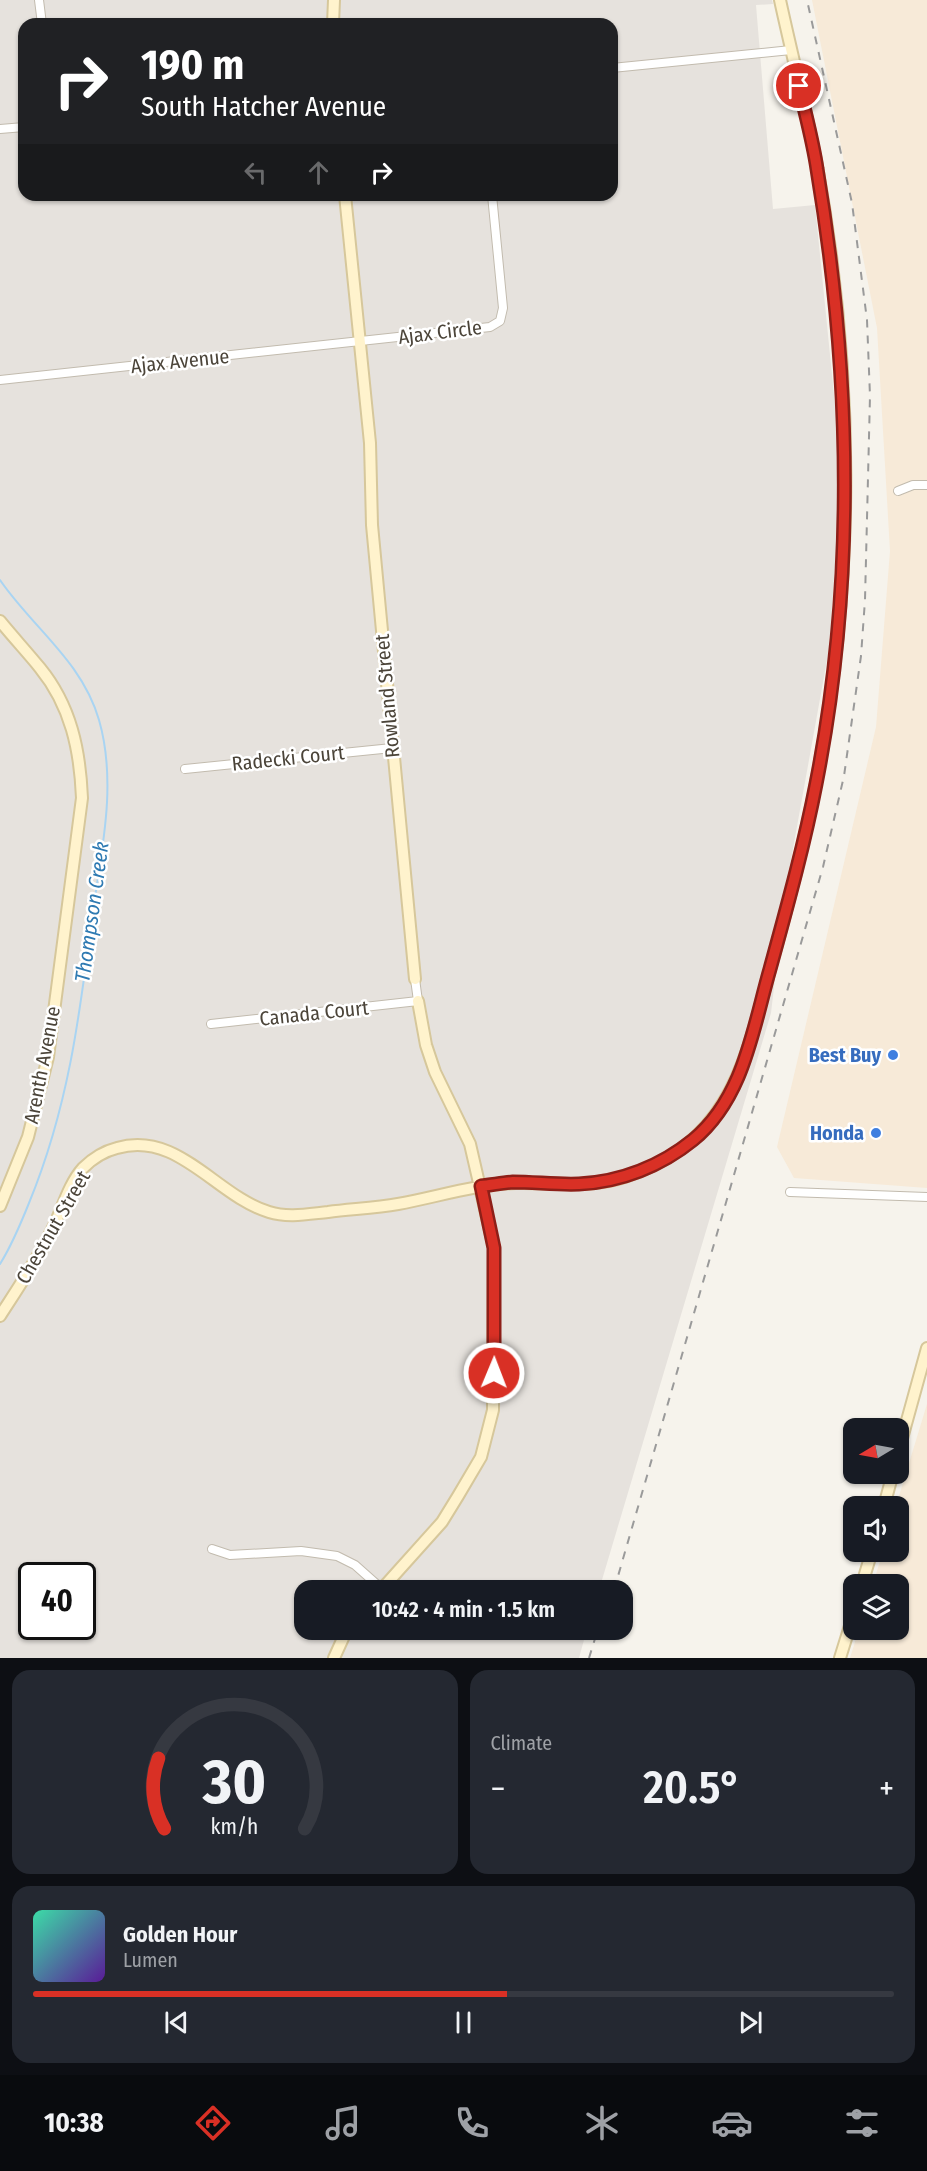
<!DOCTYPE html>
<meta charset="utf-8">
<style>
:root{--surface:#171b24;--page:#242831;--text:#f1f3f6;--muted:#9ea1a6;--line:#363941;--accent:#d93025}
body{margin:0;font-family:"Fira Sans Condensed",sans-serif;background:var(--page);color:var(--text);height:100vh;display:flex;flex-direction:column;font-size:22px;white-space:nowrap}
*{box-sizing:border-box;margin:0}
p{font-size:20px;color:var(--muted)}
.icon{flex:none;width:33px;height:33px;fill:none;stroke:currentColor;stroke-width:2;stroke-linecap:round;stroke-linejoin:round}
.map{position:relative;height:1658px;overflow:hidden}
.sheet{display:flex;flex-direction:column;gap:12px;padding:12px;background:#0d0f14;flex:1}
.sheet>*{flex:none}
.guide{position:absolute;left:18px;top:18px;width:600px;height:183px;border-radius:18px;box-shadow:0 2px 4px #0004;background:#202124;color:#fff;overflow:hidden}
.needle{width:39px;rotate:260deg}
.fabs{position:absolute;left:843px;top:1418px;display:grid;gap:12px}
.fabs a{display:grid;place-items:center;width:66px;height:66px;border-radius:12px;background:var(--surface);box-shadow:0 2px 4px #0004;font-size:30px}
.speed{position:absolute;left:18px;top:1562px;display:flex;gap:12px;font-size:30px;font-weight:700;text-align:center}
.speed>*{display:grid;place-content:center;width:78px;height:78px;border-radius:50%;background:var(--surface);box-shadow:0 2px 4px #0004;line-height:1}
.speed .limit{border:3px solid #111;border-radius:9px;background:#fff;color:#111}
.pin{position:absolute;display:grid;place-items:center;width:51px;height:51px;color:#fff;margin:-26px;border:3px solid #fff;border-radius:50%;box-shadow:0 2px 6px #0007}
.me{position:absolute;width:66px;margin:-33px;rotate:1deg;stroke-linejoin:round;filter:drop-shadow(0 0 4px #0008)}
.turn{display:flex;align-items:center;gap:21px;height:126px;padding:0 24px;font-size:27px}
.turn .icon{width:78px;height:78px;stroke-width:2.5}
.turn b{display:block;font-size:42px;line-height:51px}
.lanes{display:flex;align-items:center;height:57px;padding:0 24px;background:#0003;justify-content:center;gap:30px;direction:ltr}
.lanes .off{opacity:.35}
.big{font-size:45px;font-weight:600;line-height:1.1}
.sheet .widget{flex:1;display:flex;flex-direction:column;justify-content:center;gap:9px;min-width:0;padding:0 21px;border-radius:18px;background:var(--page)}
.sheet .dial{align-items:center;gap:0}
.dial svg{height:156px;overflow:visible;fill:none;stroke:var(--line);stroke-width:7;stroke-linecap:round;text-anchor:middle}
.dial text{fill:var(--text);stroke:none}
.song{display:flex;align-items:center;gap:18px}
.cover{width:72px;height:72px;border-radius:9px;background:linear-gradient(135deg,hsl(160 70% 55%),hsl(270 70% 35%))}
.played{height:6px;border-radius:3px;background:linear-gradient(90deg,var(--accent) 55%,var(--line) 55%)}
.keys{display:flex;justify-content:space-around;direction:ltr}
.heat{display:flex;justify-content:space-between;align-items:center;font-size:33px;direction:ltr}
.sheet .tiles{flex:1;display:grid;gap:12px;grid-template-columns:1fr 1fr}
.widget:last-child{grid-column:span 2}
.trip{position:absolute;left:294px;top:1580px;width:339px;height:60px;border-radius:18px;background:var(--surface);box-shadow:0 2px 4px #0004;font-weight:600;line-height:60px;text-align:center}
.tabs{display:flex;height:96px;justify-content:space-around;align-items:center;background:#090b0e;color:var(--muted)}
.tabs .icon{width:42px;height:42px}
.tabs .selected{color:var(--accent)}
.tabs b{font-size:27px;color:var(--text)}
.map>svg:first-child{display:block}
</style>
<div class="map">
<svg width="927" height="1658" viewBox="0 0 927 1658">
<rect width="100%" height="100%" fill="#f6f3ec"/>
<path fill="#f7ead8" d="M812,0H927V1188L794,1178L777,1147L876,727L890,551L877,328Z
M927,1404V1658H850L859,1629H898V1584H873L883,1551H898V1506H896Z"/>
<path fill="#e6e2dd" fill-rule="evenodd" d="M0,0H772L773,4L756,5L773,209L815,205L836,415L838,522L829,649L785,893L771,1013L599,1590H304V1629H587L579,1658H0ZM24,24H612V195H24ZM32,1575H82V1626H32Z"/>
<g fill="none" stroke-linecap="round" stroke-linejoin="round">
<path stroke="#a9d4f2" stroke-width="2" d="M0,580C33,628 82,661 99,720C117,782 102,849 93,910C80,1013 69,1106 29,1203C21,1223 12,1245 0,1264"/>
<defs>
<path id="street" d="M39,0L42,24
M612,68L791,50
M0,129L24,127
M0,380L490,327L500,321L503,308L492,195
M898,491L913,485H927
M185,769L392,748
M211,1024L418,1001L415,979
M790,1192L927,1197
M212,1549L230,1555L301,1551L337,1556L355,1565L382,1589"/>
<path id="secondary" d="M333,24L334,0
M345,195L370,443L372,525L415,979
M0,621C13,637 27,652 40,668C71,706 80,750 82,798L48,1057L28,1137L0,1206
M0,1316C18,1288 37,1260 52,1230C62,1210 68,1185 83,1168C92,1159 105,1151 117,1148C178,1130 216,1196 269,1212C288,1218 308,1214 328,1212C351,1209 375,1208 398,1204C437,1197 476,1184 516,1183C552,1182 590,1189 625,1177C739,1140 747,1048 776,948C791,894 805,839 816,783C856,581 854,368 817,166C806,110 792,55 780,0
M898,1453L927,1348
M884,1506L893,1473
M862,1584L872,1551
M381,1590L442,1522L458,1496L481,1457L493,1410L494,1248L470,1144L435,1072L426,1045L418,1001
M334,1658L344,1636L350,1629
M840,1658L854,1613"/>
</defs>
<use href="#street" stroke="#c2bbae" stroke-width="10"/>
<use href="#secondary" stroke="#d6c79b" stroke-width="14"/>
<use href="#street" stroke="#fff" stroke-width="8"/>
<use href="#secondary" stroke="#fff3cd" stroke-width="10"/>
<path stroke="#9a9a9a" stroke-width="2" stroke-dasharray="8 8" stroke-linecap="butt" d="M614,1590L823,867L844,776L861,656L865,600L870,396L867,320L852,203L807,0
M589,1658L598,1629"/>
</g>
<g fill="none" stroke-linecap="round" stroke-linejoin="round">
<defs>
<path id="route" d="M494,1373V1248L481,1186C491,1185 502,1183 513,1182C535,1182 557,1185 579,1184C621,1182 661,1166 693,1140C744,1098 753,1028 770,969C787,907 804,846 816,784C856,581 851,372 817,169C813,141 805,113 799,86"/>
</defs>
<use href="#route" stroke="#8d1f18" stroke-width="15"/>
<use href="#route" stroke="#d93025" stroke-width="10"/>
</g>
<g fill="#3f7fe0" stroke="#fff" stroke-width="2">
<circle cx="893" cy="1055" r="6"/>
<circle cx="876" cy="1133" r="6"/>
</g>
<g text-anchor="middle" dominant-baseline="central" stroke-width="5" stroke-linejoin="round" paint-order="stroke">
<g font-size="20" fill="#4b4439" stroke="#fff">
<text transform="translate(440 332) rotate(-7)">Ajax Circle</text>
<text transform="translate(180 361) rotate(-6)">Ajax Avenue</text>
<text transform="translate(387 696) rotate(-95)">Rowland Street</text>
<text transform="translate(288 758) rotate(-6)">Radecki Court</text>
<text transform="translate(314 1013) rotate(-6)">Canada Court</text>
<text transform="translate(42 1065) rotate(-79)">Arenth Avenue</text>
<text transform="translate(53 1227) rotate(-60)">Chestnut Street</text>
</g>
<g font-size="20" font-weight="bold" fill="#366cbe" stroke="#fff" text-anchor="end">
<text x="881" y="1055">Best Buy</text>
<text x="864" y="1133">Honda</text>
</g>
<g font-size="21" font-style="italic" fill="#2e7ab2" stroke="#fff">
<text transform="translate(92 912) rotate(-82)">Thompson Creek</text>
</g>
</g>
</svg>
<div class="fabs">
<a><svg class="needle" viewBox="-14 -14 28 28"><path d="M0-13l5 13h-10z" fill="#e53935"/><path d="M0 13l5-13h-10z" fill="#9ea1a6"/></svg></a>
<a><svg class="icon" aria-label="sound" viewBox="0 0 24 24"><path d="M4 9h4l5-4v14l-5-4H4zM17 9q2 3 0 6"/></svg></a>
<a><svg class="icon" aria-label="layers" viewBox="0 0 24 24"><path d="M12 4l9 5-9 5-9-5zM3 14l9 5 9-5"/></svg></a>
</div>
<div class="speed"><div class="limit">40</div></div>
<div class="pin" style="left:799px;top:86px;background:#d93025"><svg class="icon" aria-label="arrive" viewBox="0 0 24 24"><path d="M6 21V4h12l-3 4 3 4H6"/></svg></div>
<svg class="me" style="left:494px;top:1373px" viewBox="-20 -20 40 40"><circle r="17" fill="#d93025" stroke="#fff" stroke-width="3"/><path d="M0-11L8 9 0 5-8 9z" fill="#fff"/></svg>
<div class="trip">10:42 · 4 min · 1.5 km</div>
<div class="guide">
<div class="turn"><svg class="icon" aria-label="right" viewBox="0 0 24 24"><path d="M7 20v-9h11M14 6l5 5-5 5"/></svg><div><b>190 m</b>South Hatcher Avenue</div></div>
<div class="lanes"><svg class="icon off" aria-label="left" viewBox="0 0 24 24"><path d="M17 20v-9H6M10 6l-5 5 5 5"/></svg><svg class="icon off" aria-label="ahead" viewBox="0 0 24 24"><path d="M12 20V5M6 11l6-6 6 6"/></svg><svg class="icon" aria-label="right" viewBox="0 0 24 24"><path d="M7 20v-9h11M14 6l5 5-5 5"/></svg></div>
</div>
</div>
<section class="sheet">
<div class="tiles">
<div class="widget dial"><svg viewBox="0 0 100 80">
<path d="M14 69A42 42 0 1 1 86 69"/>
<path d="M14 69A42 42 0 0 1 11 33" stroke="#d93025"/>
<text x="50" y="56" font-size="32" font-weight="700">30</text>
<text x="50" y="72" font-size="11">km/h</text>
</svg></div>
<div class="widget"><p>Climate</p>
<div class="heat"><a>−</a><b class="big">20.5°</b><a>+</a></div>
</div>
<div class="widget">
<div class="song"><i class="cover"></i><div><b>Golden Hour</b><p>Lumen</p></div></div>
<div class="played"></div>
<div class="keys"><svg class="icon" aria-label="previous" viewBox="0 0 24 24"><path d="M18 5L8 12l10 7zM5 5v14"/></svg><svg class="icon" aria-label="pause" viewBox="0 0 24 24"><path d="M8 5v14M16 5v14"/></svg><svg class="icon" aria-label="next" viewBox="0 0 24 24"><path d="M6 5l10 7-10 7zM19 5v14"/></svg></div>
</div>
</div>
</section>
<nav class="tabs">
<b>10:38</b>
<svg class="icon selected" aria-label="directions" viewBox="0 0 24 24"><path d="M12 3l9 9-9 9-9-9zM9 14v-3h6M13 9l2 2-2 2"/></svg>
<svg class="icon" aria-label="music" viewBox="0 0 24 24"><path d="M9 18V5l10-2v13"/><circle cx="6" cy="18" r="3"/><circle cx="16" cy="16" r="3"/></svg>
<svg class="icon" aria-label="phone" viewBox="0 0 24 24"><path d="M5 4h4l2 5-3 2q2 4 5 5l2-3 5 2v4C11 20 4 13 5 4z"/></svg>
<svg class="icon" aria-label="climate" viewBox="0 0 24 24"><path d="M12 3v18M4 7l16 10M4 17L20 7"/></svg>
<svg class="icon" aria-label="car" viewBox="0 0 24 24"><path d="M5 17H2v-5l4-1 3-4h7l3 4 3 1v5h-3M9 17h6M6 11h13"/><circle cx="7" cy="17" r="2"/><circle cx="17" cy="17" r="2"/></svg>
<svg class="icon" aria-label="filters" viewBox="0 0 24 24"><path d="M4 7h16M4 17h16"/><circle cx="9" cy="7" r="2"/><circle cx="15" cy="17" r="2"/></svg>
</nav>
